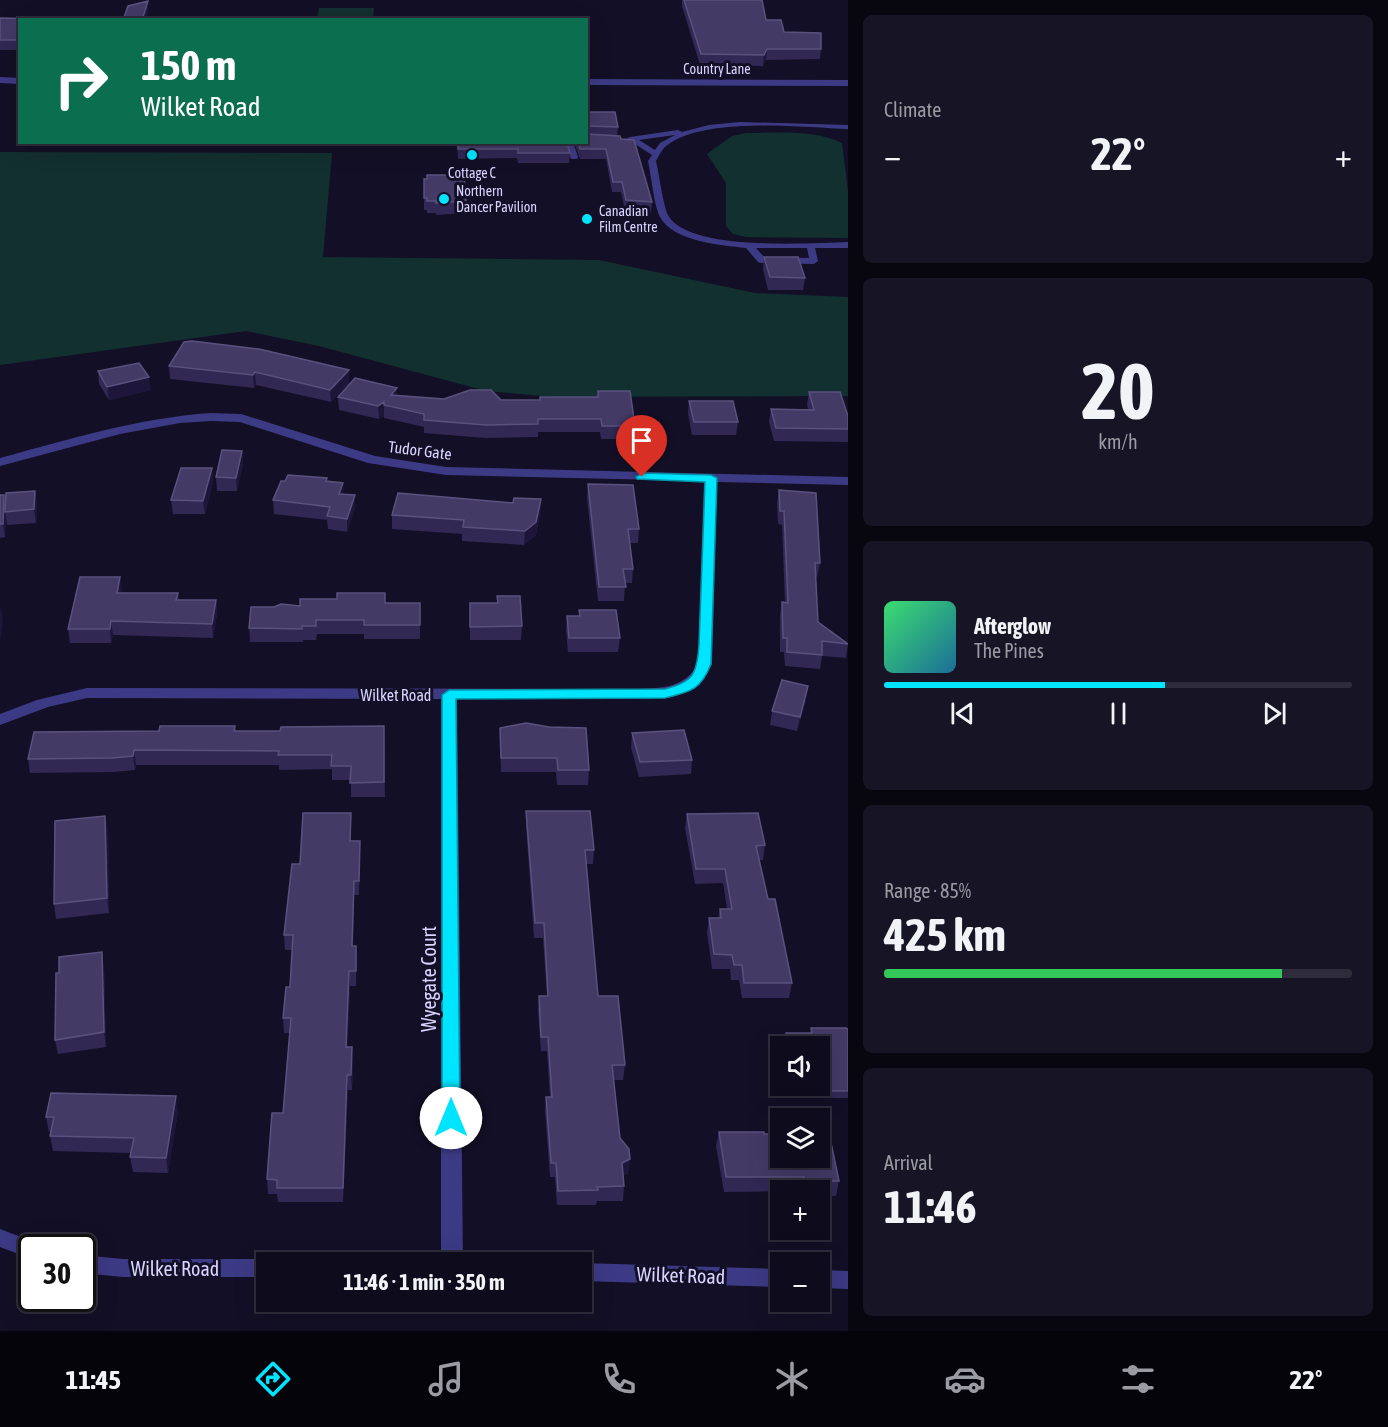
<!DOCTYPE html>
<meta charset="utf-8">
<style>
:root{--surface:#0e0b1c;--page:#171425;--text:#f1f3f6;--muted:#9b9ba3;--line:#2e2b3b;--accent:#00e5ff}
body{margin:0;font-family:"Asap Condensed",sans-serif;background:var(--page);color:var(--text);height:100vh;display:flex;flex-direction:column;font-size:22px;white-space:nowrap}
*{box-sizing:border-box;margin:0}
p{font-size:20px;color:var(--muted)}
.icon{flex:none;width:33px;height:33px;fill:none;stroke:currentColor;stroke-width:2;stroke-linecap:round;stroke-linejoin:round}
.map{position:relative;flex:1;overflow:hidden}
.panel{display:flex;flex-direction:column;gap:15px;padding:15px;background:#08060f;width:540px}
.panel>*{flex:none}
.banner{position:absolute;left:18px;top:18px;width:570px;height:126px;border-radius:0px;box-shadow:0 6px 24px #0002,0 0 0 2px var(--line);background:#0b6e4f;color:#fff;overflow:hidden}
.fabs{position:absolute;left:770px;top:1036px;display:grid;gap:12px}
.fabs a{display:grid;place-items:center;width:60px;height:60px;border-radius:0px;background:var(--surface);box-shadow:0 6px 24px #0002,0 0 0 2px var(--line);font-size:30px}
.speed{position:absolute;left:18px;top:1234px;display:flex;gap:12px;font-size:30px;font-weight:700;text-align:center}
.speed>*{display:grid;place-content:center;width:78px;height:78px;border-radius:50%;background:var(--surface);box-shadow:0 6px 24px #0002,0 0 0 2px var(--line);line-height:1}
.speed .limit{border:3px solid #111;border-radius:9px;background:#fff;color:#111}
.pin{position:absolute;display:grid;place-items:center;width:51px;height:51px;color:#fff;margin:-62px -26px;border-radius:50% 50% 50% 0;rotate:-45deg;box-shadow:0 0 6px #0007}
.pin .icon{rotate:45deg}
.me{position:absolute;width:66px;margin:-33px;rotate:0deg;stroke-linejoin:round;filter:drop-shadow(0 0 4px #0008)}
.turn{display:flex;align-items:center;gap:21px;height:126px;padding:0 24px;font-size:27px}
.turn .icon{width:78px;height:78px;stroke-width:2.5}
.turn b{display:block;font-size:42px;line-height:51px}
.big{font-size:45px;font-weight:700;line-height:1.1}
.panel .card{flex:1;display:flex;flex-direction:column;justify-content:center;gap:9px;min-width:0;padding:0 21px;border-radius:9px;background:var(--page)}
.panel .dial{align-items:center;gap:0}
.dial b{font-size:78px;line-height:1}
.song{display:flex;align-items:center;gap:18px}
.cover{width:72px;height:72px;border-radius:9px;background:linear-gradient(135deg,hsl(140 70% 55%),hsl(200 70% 35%))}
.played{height:6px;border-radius:3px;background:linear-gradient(90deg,var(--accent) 60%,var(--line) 60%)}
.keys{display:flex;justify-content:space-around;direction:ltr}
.heat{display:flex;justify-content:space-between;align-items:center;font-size:33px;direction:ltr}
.charge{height:9px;border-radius:4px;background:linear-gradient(90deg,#34c759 85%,var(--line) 0)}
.trip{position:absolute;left:256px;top:1252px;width:336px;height:60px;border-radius:0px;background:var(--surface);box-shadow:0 6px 24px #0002,0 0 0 2px var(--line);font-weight:700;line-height:60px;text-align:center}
.tabs{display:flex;height:96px;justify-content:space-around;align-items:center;background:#06040b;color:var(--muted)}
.tabs .icon{width:42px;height:42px}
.tabs .active{color:var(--accent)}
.tabs b{font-size:27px;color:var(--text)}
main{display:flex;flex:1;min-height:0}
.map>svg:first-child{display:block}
</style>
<main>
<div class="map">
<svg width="848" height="1331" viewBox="0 0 848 1331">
<rect width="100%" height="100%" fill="#130f26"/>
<path fill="#12302f" d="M319,8H374L373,19H317Z
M746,133C777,133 814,129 842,143L848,191V238L746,237L733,234L726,226V183L707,154L732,136Z
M0,152L332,153L323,257L599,260L755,293L848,297V396L554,397L486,391L319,346L246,331L0,365Z"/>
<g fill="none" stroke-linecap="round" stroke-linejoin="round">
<path fill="#3d3a85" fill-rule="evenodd" d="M740,122L848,125V129C802,127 703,116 666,146C662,149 659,156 656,161C659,173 663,205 668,215C687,252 812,243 848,242V248H815L818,261L814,264L761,263L758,262L746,248C721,245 674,242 660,217C654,205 651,175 648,161L652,155L635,144L586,142V138L626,139L630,137L678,130L682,132L709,125ZM675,135L660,143L655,150L639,140ZM756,248H807L809,258L764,257Z
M565,142H573L578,157L577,159H571Z"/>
<path fill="#3d3a85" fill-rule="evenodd" d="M0,77L20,78V84L0,83Z
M586,79L848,80V86L586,85Z
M211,413L241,414L375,456L446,467L848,477V485L717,482L712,664C697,693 680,697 649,699H457L463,1263H441V699L87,698L48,707L0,725V714L37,700L87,688L638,689C663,688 684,688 698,664L704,481L446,475L368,463L240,422L211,421L180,423L120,434L0,466V458C70,439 138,418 211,413Z
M0,1229L39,1244L41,1248H32V1259L0,1247Z
M82,1255L123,1259H267L275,1263H267V1277H123L82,1273Z
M581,1263H582L780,1269V1287L582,1281Z
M819,1270L848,1271V1289L819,1288Z"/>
</g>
<path fill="#312854" d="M682,0H762L766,20L784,32L821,49L820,59L766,60L763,66L700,65L682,6Z
M0,18L20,20V50H0Z
M586,112L618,127L617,136L621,139L652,202L651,213L625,211L621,192H612L606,159H580L574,142H586Z
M457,142H567L570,153L569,163H518L517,158L458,159Z
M424,179L466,201L465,213L436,215V213H427V210H424Z
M764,257L805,278L803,290H768L763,269Z
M169,366L349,370V383L331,402L256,385L254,388L170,379Z
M98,371L151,390L109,400L99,384Z
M598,391L635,426L634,439H601L600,432H538V437L485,438L424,433V427L384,418V416L379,419L339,410L338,397L397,395L444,399L501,400H540L597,397Z
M809,392L848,416V442L774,441L769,422L771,409L808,410L807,404Z
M689,401L738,422L736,435H692L688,414Z
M242,451L243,464L237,491H217L216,477Z
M212,468L213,482L205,514H173L171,500Z
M327,478V481L344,494L355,508L347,532L328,529L327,520L274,514L273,500L285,481Z
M588,484L639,529L638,543H630L633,569L632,583H625L624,601H598L587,498Z
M779,490L820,563L817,577H815L818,622L848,644L846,658L822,656L820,669L785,666L784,652H780V616L782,602L785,603L782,525L778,524L777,504Z
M35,491L37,505L36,523L7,525L6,518L5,537L0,538V495H4L6,502Z
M541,499L540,513L536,535L524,545L462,541V534L392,529V515L513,503Z
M120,577L122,593H178L179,600H216L217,614L213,638L113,635L111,643H70L68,629Z
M497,596L522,626L521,640H470V603H497Z
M385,603H420V639H364V634H317L316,640H303V642H250L249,626L274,607Z
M579,610L620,638L618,652H568L566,630L567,616H579Z
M806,700L797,731L770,725L772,711Z
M235,726L236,731H280L384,726L385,797H351V780H332V769L279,770V765H136L135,770L114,772L30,773L28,759L159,731Z
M500,728L589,770L588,785H557L556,772H501L500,742Z
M632,733L692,760L691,774L639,777L631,748Z
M526,811L594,850L593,864H586L598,996L625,1065L623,1080H614L620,1138L630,1159L628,1173L623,1176L624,1186L623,1201H597L596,1205H557L555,1177H550L545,1111L546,1097H550L547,1051H541L538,1011L539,996H547L543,938H534L526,826Z
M351,813V841L360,855L359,895H354L353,946H356V986H350L347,1047L353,1062L352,1090H348L343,1202H278L277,1194H268L267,1179L283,1113L290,1033H284L283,1018L290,987L292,950H285L284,935L300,864Z
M687,814L765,845L763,860H759L768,899L792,983L789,998H742L739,980H731L730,969H712L707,933L709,918H718L720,909H727L723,883L695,884L685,828Z
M108,830L109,913L56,919L54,904Z
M104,967L106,1047L58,1054L55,1040Z
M811,1028L848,1029V1098H796L794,1086H819V1047H786L785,1040L786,1033H810Z
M178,1111L168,1173L133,1172L130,1157L131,1153L53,1151L50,1136V1132H49L46,1117Z
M719,1132L764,1134L839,1181L836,1196H819V1191L724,1192L716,1146Z"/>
<path fill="#1d163a" d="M148,1L149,12L146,20H142Z
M767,49L766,60L763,66L764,55Z
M349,370V383L331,402L330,390Z
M255,372L256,385L254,388L253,375Z
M149,377L151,390L109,400L107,387Z
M397,388V401L391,408V395Z
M384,402V416L379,419L378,406Z
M242,451L243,464L237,491L236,478Z
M212,468L213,482L205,514L203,501Z
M343,483L344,496L339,494Z
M35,491L37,505L36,523L34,509Z
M4,495L7,508L5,512L6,518L5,537L3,524Z
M355,495V508L347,532V519Z
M541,499L540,513L536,535L524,545L525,531Z
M120,577L122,591L119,606L117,593Z
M216,600L217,614L213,638L212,624Z
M1,607L3,621L0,644V613Z
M111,621L113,635L111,643L110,629Z
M808,686L806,700L797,731L800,717Z
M134,750L136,765L135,770L133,756Z
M105,816L108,830L109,913L107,898Z
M354,881V895L352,961V946Z
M356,946L357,961L356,986Z
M102,952L104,967L106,1047L104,1032Z
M349,971L350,986L347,1062L346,1047Z
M352,1047L353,1062L352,1090L351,1075Z
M347,1075L348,1090L343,1202V1188Z
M176,1096L178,1111L168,1173L166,1158Z
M630,1159L628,1173L620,1177L622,1163Z"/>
<path fill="#433a66" stroke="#5a527e" stroke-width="1.5" d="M684,0H762L766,20H781L784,32L821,33V49H767L764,55L701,54Z
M148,1L142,20H123L128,6Z
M0,18L49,19L20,20V40H0Z
M586,112H615L618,127L586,126Z
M586,134L620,136L621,139L634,140L652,202L626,200L622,182H613L606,149H580L578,142H586Z
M458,142H567L570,153H518V149H458Z
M427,175H464L466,201L436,203V201H427V198H424V179H427Z
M764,257H798L805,278L770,277Z
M192,341L259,349L349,370L330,390L255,372L253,375L169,366L184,342Z
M139,363L149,377L107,387L98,371Z
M355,378L397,388L391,395L444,399L470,390H491L501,400H540V397H598V391H630L635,426H602L601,419H538V424L486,425L424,420V414L384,405V402L378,406L338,397Z
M809,392H840L848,416V429L776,428L771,409L814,410Z
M689,401H733L738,422H694Z
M222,450L242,451L236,478L216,477Z
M181,468H212L203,501L171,500Z
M288,475L327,478L326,481L343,483L339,494L355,495L347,519L327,516L330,507L273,500L281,481H285Z
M588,484L633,485L639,529H628L633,569H623L626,587H599Z
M779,490L816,493L820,563H815L818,622L848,644L822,641V655L787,652V638H783L782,602L788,603L784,511H780Z
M35,491L34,509L5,512L6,493Z
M398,493L513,503L514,498L541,499L536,522L525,531L463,527L464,520L392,515Z
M0,495H4L3,524H0Z
M80,577H120L117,593H178L176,600H216L212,624L111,621L110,629H68Z
M337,593H385V603H420V625H364V620H316V626H302V629L249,628L251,607H274L281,604L300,606V599H337Z
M497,596H520L522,626L470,627V603H498Z
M579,610H616L620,638H569L567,616H580Z
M782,680L808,686L800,717L772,711Z
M526,723L549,727L586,728L589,770H558L557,758H501L500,728Z
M160,726H235L234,731H280L281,727L384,726V782L350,783L351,766H331L332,755H278L279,751L134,750L133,756L112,758L28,759L34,732L159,731Z
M684,730L692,760L640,762L632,733Z
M526,811H590L594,850H585L598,996H618L625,1065H612L620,1138L629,1149L630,1159L622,1163L624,1186L597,1187L598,1190L558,1191L556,1163H551L546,1097H552L548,1037H541L539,996H548L544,923H535Z
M303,813H351L350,841H360L359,881H354L352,946H356V971H349L346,1047H352L351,1075H347L343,1188H277V1180L267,1179L272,1113H283L291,1018H283L286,987H290L293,935H284L292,864H300Z
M758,813L765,845L756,846L768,899H775L792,983H744L742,965H734L732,955L714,954L709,918H721L720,909H732L725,869H696L687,814Z
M105,816L107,898L54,904L55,821Z
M102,952L104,1032L55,1040L56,973H59V957Z
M811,1028H846L848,1029V1091H798L797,1086H819V1047H789L786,1033H812Z
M51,1093L176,1096L166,1158L130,1157L134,1138L50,1136L54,1117H46Z
M719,1132H764V1134H780V1158H819V1133H829L839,1181H804V1177H726Z"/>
<path fill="#00e5ff" stroke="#0095a6" stroke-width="1.5" d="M642,473L711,475L717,478L711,664C701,690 690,692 665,698L456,699L460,1118L458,1123L451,1125L445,1123L442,1118V695L449,690L665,689C694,682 697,673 699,645L705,482L637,479L636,477Z"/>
<g fill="#00e5ff" stroke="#130f26" stroke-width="2">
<circle cx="472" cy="155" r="6"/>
<circle cx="444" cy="199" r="6"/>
<circle cx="587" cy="219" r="6"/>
</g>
<g text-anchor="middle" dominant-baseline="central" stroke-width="6" stroke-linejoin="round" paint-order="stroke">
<g font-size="14" fill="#d9d4ff" stroke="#130f26">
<text x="717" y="69">Country Lane</text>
</g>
<g font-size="14" fill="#d9d4ff" stroke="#130f26" text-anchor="start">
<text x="472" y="173" text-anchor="middle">Cottage C</text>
<text x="456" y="191">Northern<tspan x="456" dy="16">Dancer Pavilion</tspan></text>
<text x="599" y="211">Canadian<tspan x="599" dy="16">Film Centre</tspan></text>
</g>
<g font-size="16" fill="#d9d4ff" stroke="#130f26">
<text transform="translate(420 450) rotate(7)">Tudor Gate</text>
<text x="396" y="695">Wilket Road</text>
</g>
<g font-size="20" fill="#d9d4ff" stroke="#130f26">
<text transform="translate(428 979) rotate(-90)">Wyegate Court</text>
<text x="175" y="1268">Wilket Road</text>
<text transform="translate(681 1275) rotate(2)">Wilket Road</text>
</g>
</g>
</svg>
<div class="fabs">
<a><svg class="icon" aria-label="sound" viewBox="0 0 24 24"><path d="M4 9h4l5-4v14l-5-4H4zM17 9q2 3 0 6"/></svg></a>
<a><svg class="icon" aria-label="layers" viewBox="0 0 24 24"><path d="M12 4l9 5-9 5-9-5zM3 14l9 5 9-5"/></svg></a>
<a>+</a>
<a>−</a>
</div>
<div class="speed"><div class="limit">30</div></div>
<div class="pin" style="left:642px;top:477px;background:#d93025"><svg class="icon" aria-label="arrive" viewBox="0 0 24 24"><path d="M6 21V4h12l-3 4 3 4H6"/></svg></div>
<svg class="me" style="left:451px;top:1118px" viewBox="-20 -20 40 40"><circle r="19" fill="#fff"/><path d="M0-13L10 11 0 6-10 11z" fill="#00e5ff"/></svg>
<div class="trip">11:46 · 1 min · 350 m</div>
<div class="banner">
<div class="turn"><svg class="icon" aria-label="right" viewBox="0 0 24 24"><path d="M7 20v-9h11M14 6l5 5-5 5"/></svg><div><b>150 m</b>Wilket Road</div></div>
</div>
</div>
<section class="panel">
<div class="card"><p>Climate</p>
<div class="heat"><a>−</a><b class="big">22°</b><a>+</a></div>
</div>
<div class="card dial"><b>20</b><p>km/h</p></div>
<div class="card">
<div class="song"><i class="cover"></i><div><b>Afterglow</b><p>The Pines</p></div></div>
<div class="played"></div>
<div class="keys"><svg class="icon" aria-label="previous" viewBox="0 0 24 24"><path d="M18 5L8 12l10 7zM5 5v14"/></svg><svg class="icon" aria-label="pause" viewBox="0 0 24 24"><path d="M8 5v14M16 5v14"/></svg><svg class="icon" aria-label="next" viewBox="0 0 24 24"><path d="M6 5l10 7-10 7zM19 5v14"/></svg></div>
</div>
<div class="card"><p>Range · 85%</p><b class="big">425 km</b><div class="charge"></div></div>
<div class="card"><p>Arrival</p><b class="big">11:46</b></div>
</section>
</main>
<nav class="tabs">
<b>11:45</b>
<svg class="icon active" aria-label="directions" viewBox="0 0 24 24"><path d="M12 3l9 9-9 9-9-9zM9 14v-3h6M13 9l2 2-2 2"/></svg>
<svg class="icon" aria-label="music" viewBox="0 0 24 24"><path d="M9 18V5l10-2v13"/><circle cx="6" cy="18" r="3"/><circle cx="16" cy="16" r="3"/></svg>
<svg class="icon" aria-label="phone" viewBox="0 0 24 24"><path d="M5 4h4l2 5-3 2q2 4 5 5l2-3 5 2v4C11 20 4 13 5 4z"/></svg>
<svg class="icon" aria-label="climate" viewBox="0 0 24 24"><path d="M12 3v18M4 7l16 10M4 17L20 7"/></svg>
<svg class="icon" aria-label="car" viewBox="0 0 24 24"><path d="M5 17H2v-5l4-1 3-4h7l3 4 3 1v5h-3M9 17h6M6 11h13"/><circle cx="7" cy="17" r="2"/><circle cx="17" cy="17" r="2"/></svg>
<svg class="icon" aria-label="filters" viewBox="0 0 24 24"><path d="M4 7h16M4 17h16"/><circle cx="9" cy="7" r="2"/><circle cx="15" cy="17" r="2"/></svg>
<b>22°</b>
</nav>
